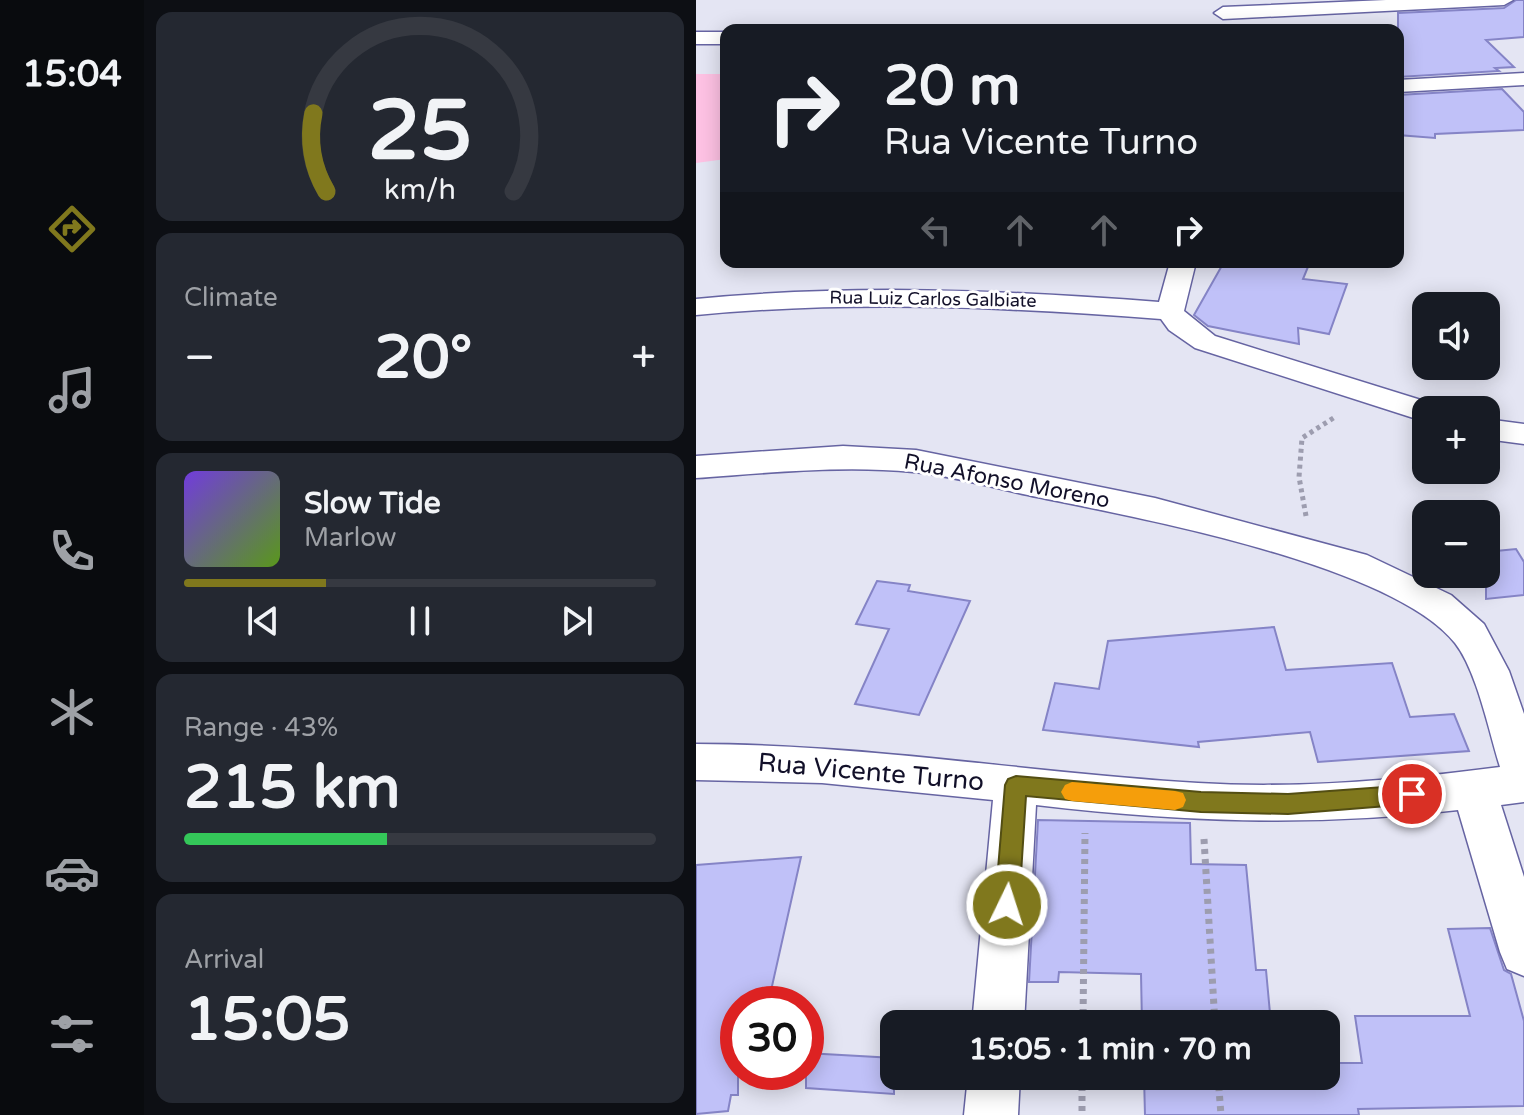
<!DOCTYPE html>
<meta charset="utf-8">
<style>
:root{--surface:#171b24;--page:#242831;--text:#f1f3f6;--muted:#9ea1a6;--line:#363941;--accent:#80781d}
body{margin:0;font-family:"Varela Round",sans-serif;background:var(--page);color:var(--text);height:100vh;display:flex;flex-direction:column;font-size:30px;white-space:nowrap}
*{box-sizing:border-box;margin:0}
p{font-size:26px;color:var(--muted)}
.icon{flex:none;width:44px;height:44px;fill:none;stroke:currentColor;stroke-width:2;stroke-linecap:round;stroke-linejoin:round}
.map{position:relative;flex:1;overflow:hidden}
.panel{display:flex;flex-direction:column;gap:12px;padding:12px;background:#0d0f14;width:552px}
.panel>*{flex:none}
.banner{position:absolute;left:24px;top:24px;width:684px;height:244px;border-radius:16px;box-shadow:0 4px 20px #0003;background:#171b24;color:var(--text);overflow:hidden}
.controls{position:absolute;left:716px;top:292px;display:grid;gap:16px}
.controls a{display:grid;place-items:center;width:88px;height:88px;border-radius:16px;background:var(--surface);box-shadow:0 4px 20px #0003;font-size:40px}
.speed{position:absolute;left:24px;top:986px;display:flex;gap:16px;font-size:40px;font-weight:700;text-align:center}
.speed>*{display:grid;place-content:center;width:104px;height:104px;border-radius:50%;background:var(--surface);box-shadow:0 4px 20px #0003;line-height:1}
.speed .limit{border:12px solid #d22;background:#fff;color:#111}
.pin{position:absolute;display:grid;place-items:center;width:68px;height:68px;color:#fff;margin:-34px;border:4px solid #fff;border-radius:50%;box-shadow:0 2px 8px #0007}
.me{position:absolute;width:88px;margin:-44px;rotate:4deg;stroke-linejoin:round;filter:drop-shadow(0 0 6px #0008)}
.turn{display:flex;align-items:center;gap:28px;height:168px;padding:0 32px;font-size:36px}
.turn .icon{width:104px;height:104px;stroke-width:2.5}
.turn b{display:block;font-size:56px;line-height:68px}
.lanes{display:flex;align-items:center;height:76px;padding:0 32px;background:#0003;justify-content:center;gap:40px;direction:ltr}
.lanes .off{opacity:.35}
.big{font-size:60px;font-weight:800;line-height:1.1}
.panel .card{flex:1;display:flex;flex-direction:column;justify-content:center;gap:12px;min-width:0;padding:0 28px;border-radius:16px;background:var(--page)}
.panel .dial{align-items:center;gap:0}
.dial svg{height:208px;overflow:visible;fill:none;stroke:var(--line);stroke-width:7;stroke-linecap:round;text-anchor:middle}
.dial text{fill:var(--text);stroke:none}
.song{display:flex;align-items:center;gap:24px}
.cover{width:96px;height:96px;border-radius:12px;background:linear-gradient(135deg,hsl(260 70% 55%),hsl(90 70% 35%))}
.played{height:8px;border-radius:4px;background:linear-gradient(90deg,var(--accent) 30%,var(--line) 30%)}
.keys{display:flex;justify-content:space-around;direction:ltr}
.heat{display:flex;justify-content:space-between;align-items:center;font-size:44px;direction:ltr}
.charge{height:12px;border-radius:6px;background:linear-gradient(90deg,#34c759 43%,var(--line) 0)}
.trip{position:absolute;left:184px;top:1010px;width:460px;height:80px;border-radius:16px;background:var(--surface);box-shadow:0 4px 20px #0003;font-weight:800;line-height:80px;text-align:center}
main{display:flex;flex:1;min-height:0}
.tab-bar{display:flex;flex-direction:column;width:144px;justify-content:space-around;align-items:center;background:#090b0e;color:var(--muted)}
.tab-bar .icon{width:56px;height:56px}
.tab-bar .on{color:var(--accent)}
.tab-bar b{font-size:36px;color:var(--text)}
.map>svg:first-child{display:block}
</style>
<main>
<nav class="tab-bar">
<b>15:04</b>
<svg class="icon on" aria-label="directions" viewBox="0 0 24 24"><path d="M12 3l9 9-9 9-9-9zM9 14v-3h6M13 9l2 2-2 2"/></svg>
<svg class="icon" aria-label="music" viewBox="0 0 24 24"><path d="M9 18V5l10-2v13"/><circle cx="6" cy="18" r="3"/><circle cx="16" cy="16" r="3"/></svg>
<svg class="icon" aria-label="phone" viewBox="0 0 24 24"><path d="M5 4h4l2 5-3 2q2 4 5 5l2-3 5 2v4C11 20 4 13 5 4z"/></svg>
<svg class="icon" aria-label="climate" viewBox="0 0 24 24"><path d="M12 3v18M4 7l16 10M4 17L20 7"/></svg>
<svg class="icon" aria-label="car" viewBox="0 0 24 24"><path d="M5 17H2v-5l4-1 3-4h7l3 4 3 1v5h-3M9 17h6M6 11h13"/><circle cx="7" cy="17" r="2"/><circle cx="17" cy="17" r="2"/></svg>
<svg class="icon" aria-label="filters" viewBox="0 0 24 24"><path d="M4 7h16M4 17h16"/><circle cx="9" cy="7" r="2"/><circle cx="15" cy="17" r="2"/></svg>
</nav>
<section class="panel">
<div class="card dial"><svg viewBox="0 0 100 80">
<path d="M14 69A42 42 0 1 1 86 69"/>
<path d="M14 69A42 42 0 0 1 9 39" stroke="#80781d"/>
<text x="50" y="56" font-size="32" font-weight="700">25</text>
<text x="50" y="72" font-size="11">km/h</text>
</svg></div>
<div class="card"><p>Climate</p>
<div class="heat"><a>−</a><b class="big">20°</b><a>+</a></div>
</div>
<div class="card">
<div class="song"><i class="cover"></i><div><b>Slow Tide</b><p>Marlow</p></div></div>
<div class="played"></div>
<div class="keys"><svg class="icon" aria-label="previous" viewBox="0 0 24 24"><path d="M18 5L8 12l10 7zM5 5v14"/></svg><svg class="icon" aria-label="pause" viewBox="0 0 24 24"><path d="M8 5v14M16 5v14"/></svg><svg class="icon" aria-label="next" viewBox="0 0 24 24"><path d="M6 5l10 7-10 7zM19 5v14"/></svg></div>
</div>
<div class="card"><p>Range · 43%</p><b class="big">215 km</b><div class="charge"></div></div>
<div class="card"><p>Arrival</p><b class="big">15:05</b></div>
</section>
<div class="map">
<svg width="828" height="1115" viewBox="0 0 828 1115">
<rect width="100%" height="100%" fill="#e4e5f3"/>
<path fill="#fdc1e3" d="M0,74H30V159L0,163Z"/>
<path fill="#c0c1f8" stroke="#8584c6" stroke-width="2" d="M820,0H828V37L790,40L818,67L799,68L803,71L702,77V13L808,8Z
M806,89L828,112V130L739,134V138L702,135V95Z
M528,262H614L607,279L651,284L633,334L602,328L603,344L512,326L498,315Z
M820,549L828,562V595L790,599V552Z
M181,581L214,585L212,591L274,601L223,715L159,704L193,629L160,624Z
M578,627L590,670L696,663L714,717L758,714L773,751L622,762L614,732L502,742L503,747L347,730L359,683L403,689L412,641Z
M342,820L494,823L495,864L550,865L560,970H570L575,1024H446L445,974L363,972L362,982H333Z
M105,857L72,1004H42V1095H35L32,1111L0,1114V865Z
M794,928L808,970L815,974L828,1021V1106L662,1109L663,1115H449L448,1076H630V1063H666L659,1016H774L752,929Z
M110,1053L198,1058V1094L110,1088Z"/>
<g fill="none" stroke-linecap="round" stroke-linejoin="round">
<defs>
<path id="minor" d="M690,0H817L808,5L527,19L518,13L527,7Z
M0,32H30V44H0Z
M828,73V85L702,92V80Z
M474,262H500L488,311L519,336L741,405L744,410H730V422L499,348L473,330L465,319C310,307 156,300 0,315V299C155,284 308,290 463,302Z
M790,419L828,424V444L790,439Z
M147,446L220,450L459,498L671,555L755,595L788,624L813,671L828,714V802L805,805L828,877V976L811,969L804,952L762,810C618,827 485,822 340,805L328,1024H276L297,800L126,783L0,780V744C169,744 334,773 502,783C603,789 704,780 804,767C793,732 781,671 759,643C695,564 443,518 341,497C301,489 259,476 217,472C145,465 72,473 0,478V456Z
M272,1076H324L322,1115H268Z"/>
</defs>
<use href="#minor" stroke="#6664a2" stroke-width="3"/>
<path stroke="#9d9daf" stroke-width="5" stroke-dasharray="4 4" stroke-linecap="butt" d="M610,516L603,477L606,438L639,417"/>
<path stroke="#9d9daf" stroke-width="7" stroke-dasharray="5 5" stroke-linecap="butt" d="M508,839L519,1024
M387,1024L389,833
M386,1076V1115
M522,1076L525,1115"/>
<use href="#minor" fill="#fff" fill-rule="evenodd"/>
</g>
<path fill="#80781d" stroke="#534e13" stroke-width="2" d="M320,776L505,792L592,794L716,785L724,787L727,794L724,801L716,804L592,814L505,812L330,796L323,905L319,913L311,916L302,913L299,905L309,785L312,779Z"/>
<path fill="#f59e0b" d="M376,782L479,791L487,793L490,800L487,807L479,810L376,801L369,799L365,792L369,785Z"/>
<g text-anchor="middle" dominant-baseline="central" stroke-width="6" stroke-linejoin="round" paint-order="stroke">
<g font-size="18" fill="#121029" stroke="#fff">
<text transform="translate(237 299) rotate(1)">Rua Luiz Carlos Galbiate</text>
</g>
<g font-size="22" fill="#121029" stroke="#fff">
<text transform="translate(311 481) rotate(11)">Rua Afonso Moreno</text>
</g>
<g font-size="26" fill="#121029" stroke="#fff">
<text transform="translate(175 772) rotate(5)">Rua Vicente Turno</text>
</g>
</g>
</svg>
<div class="controls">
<a><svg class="icon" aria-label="sound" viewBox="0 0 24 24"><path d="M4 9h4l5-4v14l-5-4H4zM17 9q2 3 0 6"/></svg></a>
<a>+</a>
<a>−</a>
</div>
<div class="speed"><div class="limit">30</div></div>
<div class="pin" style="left:716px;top:794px;background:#d93025"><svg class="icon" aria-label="arrive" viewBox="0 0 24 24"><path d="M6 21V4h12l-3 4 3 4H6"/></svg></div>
<svg class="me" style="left:311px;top:905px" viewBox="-20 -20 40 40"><circle r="17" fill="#80781d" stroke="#fff" stroke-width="3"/><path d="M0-11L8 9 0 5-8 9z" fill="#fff"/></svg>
<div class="trip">15:05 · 1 min · 70 m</div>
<div class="banner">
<div class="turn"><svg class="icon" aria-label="right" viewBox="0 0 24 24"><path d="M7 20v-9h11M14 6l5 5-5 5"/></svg><div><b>20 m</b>Rua Vicente Turno</div></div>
<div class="lanes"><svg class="icon off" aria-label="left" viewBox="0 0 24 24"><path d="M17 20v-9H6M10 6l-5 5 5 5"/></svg><svg class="icon off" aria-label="ahead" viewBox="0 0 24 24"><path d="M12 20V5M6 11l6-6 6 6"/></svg><svg class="icon off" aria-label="ahead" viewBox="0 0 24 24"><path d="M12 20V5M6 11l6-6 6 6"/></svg><svg class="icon" aria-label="right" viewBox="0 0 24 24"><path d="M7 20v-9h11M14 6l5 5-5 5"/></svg></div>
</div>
</div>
</main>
